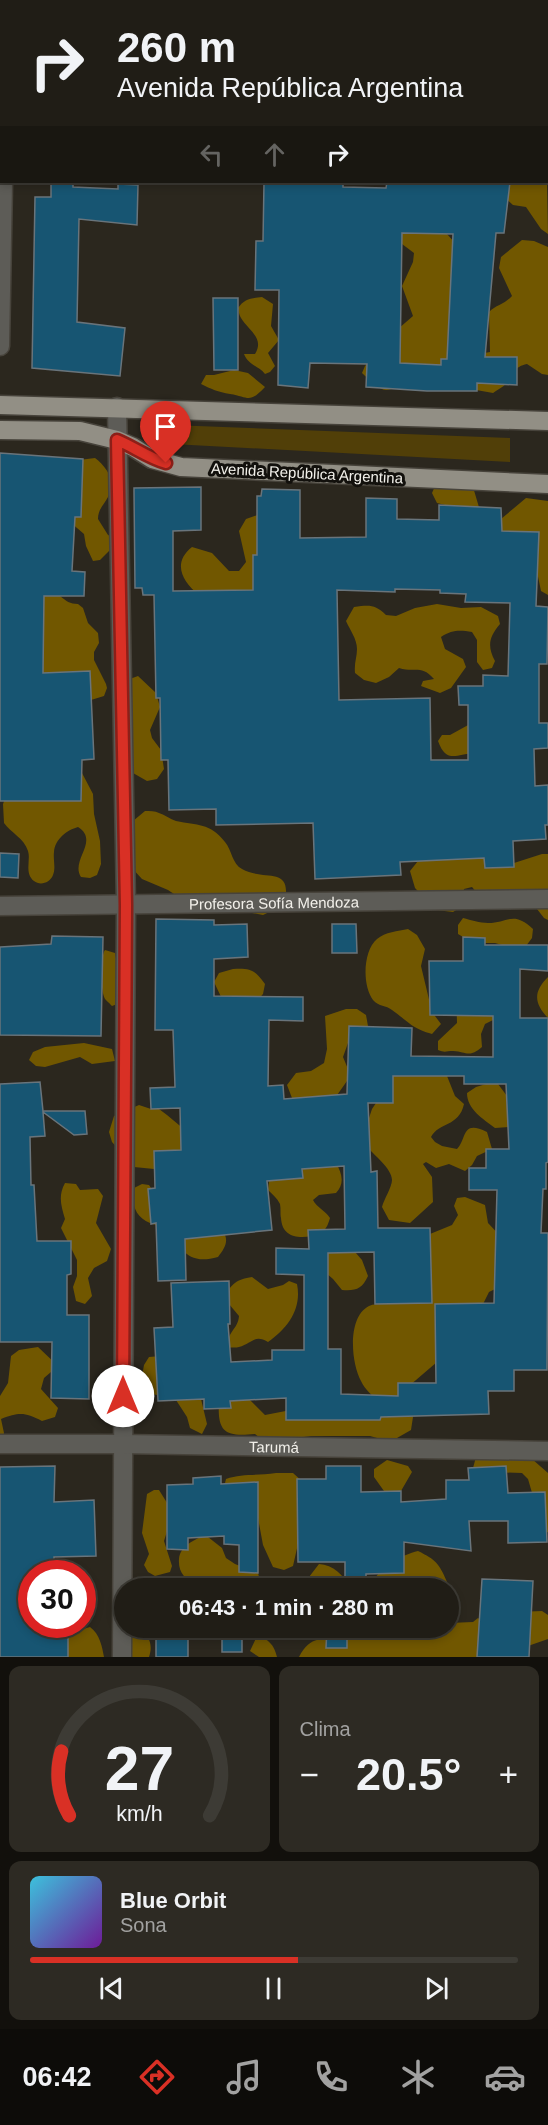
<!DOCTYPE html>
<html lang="es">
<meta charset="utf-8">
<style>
:root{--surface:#201d16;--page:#2d2a23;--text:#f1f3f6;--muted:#a2a2a1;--line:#3d3b35;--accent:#d93025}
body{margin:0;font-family:Helvetica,sans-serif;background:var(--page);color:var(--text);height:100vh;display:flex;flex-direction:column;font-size:22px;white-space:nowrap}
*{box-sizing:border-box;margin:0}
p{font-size:20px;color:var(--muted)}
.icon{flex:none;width:33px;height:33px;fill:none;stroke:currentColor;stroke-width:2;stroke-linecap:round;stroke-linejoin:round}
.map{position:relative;height:1657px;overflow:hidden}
.sheet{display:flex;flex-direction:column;gap:9px;padding:9px;background:#12100c;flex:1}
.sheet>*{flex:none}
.guide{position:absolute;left:0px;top:0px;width:549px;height:183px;box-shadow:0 3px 9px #0003,0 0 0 2px var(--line);background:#201d16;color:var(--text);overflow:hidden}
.speed{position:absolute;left:18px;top:1560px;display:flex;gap:12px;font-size:30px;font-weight:700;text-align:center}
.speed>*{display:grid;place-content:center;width:78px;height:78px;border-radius:50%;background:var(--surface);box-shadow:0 3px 9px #0003,0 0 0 2px var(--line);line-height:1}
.speed .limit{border:9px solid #d22;background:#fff;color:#111}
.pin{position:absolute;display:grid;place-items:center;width:51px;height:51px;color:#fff;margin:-62px -26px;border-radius:50% 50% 50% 0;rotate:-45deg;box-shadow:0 0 6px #0007}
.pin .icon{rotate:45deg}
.me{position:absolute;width:66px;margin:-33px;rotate:0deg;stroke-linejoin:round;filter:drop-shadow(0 0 4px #0008)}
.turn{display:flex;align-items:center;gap:21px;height:126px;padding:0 18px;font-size:27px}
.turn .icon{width:78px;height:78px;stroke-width:2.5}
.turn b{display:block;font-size:42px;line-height:51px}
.lanes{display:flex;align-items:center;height:57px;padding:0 18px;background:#0003;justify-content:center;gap:30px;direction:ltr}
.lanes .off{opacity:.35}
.big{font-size:45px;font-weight:600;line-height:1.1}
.sheet .tile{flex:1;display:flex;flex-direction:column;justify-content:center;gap:9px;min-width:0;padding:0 21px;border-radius:12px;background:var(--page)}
.sheet .dial{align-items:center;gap:0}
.dial svg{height:156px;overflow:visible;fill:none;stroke:var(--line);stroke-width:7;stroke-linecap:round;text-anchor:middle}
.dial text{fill:var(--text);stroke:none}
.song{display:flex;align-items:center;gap:18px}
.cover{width:72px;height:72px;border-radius:9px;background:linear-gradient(135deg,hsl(190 70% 55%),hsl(280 70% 35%))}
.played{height:6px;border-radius:3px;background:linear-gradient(90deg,var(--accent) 55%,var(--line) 55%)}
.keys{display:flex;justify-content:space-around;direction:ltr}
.heat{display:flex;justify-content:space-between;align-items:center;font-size:33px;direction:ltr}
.sheet .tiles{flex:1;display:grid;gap:9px;grid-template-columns:1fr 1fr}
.tile:last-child{grid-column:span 2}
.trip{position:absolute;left:114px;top:1578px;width:345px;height:60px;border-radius:30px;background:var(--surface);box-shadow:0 3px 9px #0003,0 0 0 2px var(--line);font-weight:600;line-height:60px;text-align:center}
.dock{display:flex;height:96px;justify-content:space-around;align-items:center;background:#0d0c09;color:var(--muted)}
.dock .icon{width:42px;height:42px}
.dock .active{color:var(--accent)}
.dock b{font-size:27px;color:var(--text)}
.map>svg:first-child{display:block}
</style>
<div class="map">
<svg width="548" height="1657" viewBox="0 0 548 1657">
<rect width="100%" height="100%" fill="#2b271e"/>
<path fill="#513f08" d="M171,425L510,438V462L172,444Z"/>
<path fill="#715700" d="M505,182H547L548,234L541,229L526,207L513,205L504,197Z
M401,222L430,224L447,234L473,263L450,306L455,323L473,355L490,352L489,312C496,305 505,304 512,296L499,268L501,257L522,240L534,241L548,247V375L542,374L527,364C513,367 514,374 506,384C503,387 497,390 493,393L409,378C384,396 384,393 362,373L365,366L398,329L413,316L402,286L413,262L414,253L398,241Z
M262,297L273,304L271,326L279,340L268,353L275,366L270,372L265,374C259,366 248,365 244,354H255C265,338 248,330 241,318C239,315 239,312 238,308C244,299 251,298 262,297Z
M234,370L248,373L265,387C249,404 249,397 230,394C218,392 211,389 201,384L206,375H214Z
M95,458C107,467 117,482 108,497C104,505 98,509 98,519L108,535L115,538V545L100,560L93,561L86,546L84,534L70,522L79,460Z
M436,484L473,487L481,514L501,519L526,498L548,501V595L541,591L535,562L492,533L445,505L437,503L432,493Z
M266,512L258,590L199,595C182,581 172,563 192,547L212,553L229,571H239L246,562L239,531L246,519Z
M0,556L58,588L60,596C66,601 70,604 78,604L83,608L88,623L98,633L99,643L94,652V660L106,684L107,688L104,696L91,700L65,691L0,641Z
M437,604L461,608L481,607L498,616L500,624C489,637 487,646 495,661L492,668L483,670L477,662V640L472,632C459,630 452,630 441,637L445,649L463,659L466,667L451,688L440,693L421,686L423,681L434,679C421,664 415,673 399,668L389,677L376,683L364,680L355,673C354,663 357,657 357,649C357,639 350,630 346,621L354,607C369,605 375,604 386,615L396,616L415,608Z
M138,676L156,693L160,707L150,730L152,738L161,750L164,769L157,779L147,781L133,773L119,749L118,718L112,703L116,684Z
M470,724L474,753C455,755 446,763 438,741L442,735H450Z
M82,773L93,794L94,814L100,841L101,864L97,875L90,878L81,877C70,860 100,841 78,827C67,830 55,839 54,852C53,859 56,868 53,875C50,883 40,886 34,881C24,873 31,860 28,851C24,838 11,833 4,823L3,804L5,799Z
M145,811C150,811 155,811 159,813C165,815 170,819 176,821C198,826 209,822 225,842C232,850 232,864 242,869C265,882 294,864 284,905L263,915L183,900L168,890L142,879L131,867L127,826Z
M470,854L514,863L542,854H548V920L544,918L530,900L478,894L472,887L464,889L461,907L453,912L436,910L415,888L410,871L418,861Z
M463,918C471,920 480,923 488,923C508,923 513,910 533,929L532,938L526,946L516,949L495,943H473L458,934V925Z
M408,929L417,935L425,949L421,966L432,1012L441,1024L432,1034C411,1028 409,1022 392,1010C386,1005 379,1007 373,1000C362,985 363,951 377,939C385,932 398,931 408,929Z
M105,950L115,953L119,976L120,1003L112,1006C111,1005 106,1000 105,999C100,990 100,957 105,950Z
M233,969C251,968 255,970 265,984L263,994L254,1004L223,1001L214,982L219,973Z
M548,977V1018C534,1003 533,992 548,977Z
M456,991L509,1022L493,1020L485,1024L481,1034L482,1047C469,1058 467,1052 453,1051C446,1051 445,1053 438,1050V1041L457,1023Z
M346,1009H357L366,1015L368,1026L348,1043L343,1057L348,1069L347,1081L335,1098L307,1103L292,1098L287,1085L296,1073L311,1071L324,1063L327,1049L325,1016Z
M84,1043L112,1049L115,1061L92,1064L80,1057L45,1067L36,1066L29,1060L33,1052L45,1047Z
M422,1072L432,1076H447L455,1096L464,1104C459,1127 439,1122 431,1137L435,1142L442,1146L457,1149C467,1139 461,1119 487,1132L492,1149L477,1156L472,1165L465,1171L449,1164L436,1168L426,1162L423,1164L432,1177L433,1202L410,1223L389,1220L382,1207C384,1199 392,1187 392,1180C392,1168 373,1155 366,1145L368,1121L372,1109L380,1097L387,1075Z
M486,1084H498L510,1100L509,1127L495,1128C483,1119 467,1109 467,1093L476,1087Z
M139,1105L151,1109H159L167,1115L185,1130L192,1147L162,1161L154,1169L134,1167L112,1142L109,1132L114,1116Z
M336,1163C342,1173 345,1184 336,1193L319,1195L313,1200C317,1208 325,1210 330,1218C327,1229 323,1234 312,1236C296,1239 282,1236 281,1218C280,1214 281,1209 280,1204C277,1198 272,1194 268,1190L269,1181L295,1170Z
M65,1183L76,1184L80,1190L98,1189L103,1196L96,1223L111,1249L107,1261L94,1268L88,1278L92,1296L85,1304L76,1301L73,1287L77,1276V1260L61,1228L65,1219C61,1205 58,1196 65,1183Z
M142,1184L149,1185L155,1194L222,1230C230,1240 225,1248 218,1257C186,1266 182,1247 163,1229C159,1225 155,1225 150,1223C135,1217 131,1204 134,1188Z
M465,1197L485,1205L488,1223L504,1240L503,1285L489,1292L483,1304L437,1362L409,1386L405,1393L380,1403C373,1396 365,1390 361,1381C351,1363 347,1317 369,1306C373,1304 379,1304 383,1304L430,1234L452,1225L458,1215L454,1206L457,1198Z
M318,1249L355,1252L362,1260L368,1276C362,1289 356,1291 342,1290L333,1279L319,1267Z
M252,1277L268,1289L283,1285L289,1281L297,1284C302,1309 288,1328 268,1342C255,1334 252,1343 239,1347C236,1348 232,1347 228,1348C227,1330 238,1330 239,1316L224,1298C231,1284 237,1279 252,1277Z
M38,1347L58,1366L44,1378L41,1389L58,1408L55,1417L42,1421C25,1412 19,1412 1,1419L4,1433L0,1447V1396L8,1383L11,1356L19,1350Z
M161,1356C171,1377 174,1401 201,1399L207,1424L202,1434L190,1428L187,1417L176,1400L149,1393L141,1381L144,1365L149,1357Z
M242,1392L265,1415L296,1409L411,1408L413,1417L411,1430L397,1438L384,1440L370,1436H311L296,1438L270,1446L255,1434C226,1437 217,1433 219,1402Z
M476,1457L509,1460L532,1459L548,1473V1532L544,1534L528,1479L522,1473L489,1472L473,1468Z
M387,1460L408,1466L412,1472L401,1491H384L374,1477V1469Z
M276,1473H293L303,1482L298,1544L293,1566L284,1570L273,1567L263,1545L258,1518L248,1503L236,1501L225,1483L226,1479C242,1473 258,1476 276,1473Z
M154,1490H159L169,1506L170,1522L164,1541L172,1566L170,1572L155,1576L148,1572L144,1565L149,1554L142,1533L147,1494Z
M201,1537H208L222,1548L226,1558L235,1564L258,1573L262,1588C238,1588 176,1596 179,1559C180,1547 192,1541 201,1537Z
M418,1551C436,1560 439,1563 447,1582L442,1588L378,1587L374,1581C381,1565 402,1555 418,1551Z
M319,1564C333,1565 344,1575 350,1588H311L308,1586L309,1577Z
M542,1611L548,1615V1639L497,1657H299C311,1634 322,1641 344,1635V1628H448L449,1623L473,1622L478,1618L481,1620L518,1612Z
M90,1627C100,1634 102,1647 104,1657H52C59,1642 74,1631 90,1627Z
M139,1629C150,1635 153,1646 149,1657H131L129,1644L132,1634Z
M257,1636C269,1639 274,1645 277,1657H259L250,1651Z"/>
<path fill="#175572" stroke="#69747b" stroke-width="1.5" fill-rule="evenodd" d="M51,182H73V187L118,189V184L138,185L137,225L79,219L77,322L125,328L120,376L32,368L35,197H51Z
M264,182H343V187L386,188L387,182H510L504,233H496L485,357H517V385L477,383V391H427L366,387L367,364L310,363L308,388L278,385L279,290H255L256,241H263ZM402,233L453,234L447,359H441V365L400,363Z
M213,298H238V370H214Z
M0,453L83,459L81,517H75L72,571L85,572L84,596H44L43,673L90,671L94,759L82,760L81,801H0Z
M201,487V530L173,531V591L253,590V555H257V496H261L262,489L300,490V538L366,537V498L397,499V519L439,520V505L501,508L502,531L539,532L536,606L548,607L547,664H539V723H548V748L534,749L535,786L548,785V825H545L546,839L513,841L514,867L485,868L484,858L400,862L401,875L315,879L313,823L216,825V809L169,810L168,760H161L160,698H156L154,595H143L142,588H135L134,491V488ZM395,589L440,590V593L466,594L465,602L510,603L508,676L483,675V686H458L459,705H468V760H431L430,698L339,700L337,590L395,592Z
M0,853L19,854L18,878L0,877Z
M156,919L214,920V925L247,924L248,957L214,959V996L303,997V1021L269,1020L268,1086L283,1085L284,1099L347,1094L349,1026L412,1028L411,1056L493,1057V1016L430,1015L429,961H463V937L485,938V945H548V971L520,969V1018H548V1162L546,1163V1189H543L541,1233H548L547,1370H514V1391H488L489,1414L381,1417L380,1420H286V1398L230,1401L231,1408L204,1409V1399L158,1401L154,1328L173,1327L171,1283L229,1281L230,1324H228L231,1362L272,1360V1350H304V1275L276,1274V1248L309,1249L308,1230L345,1229L344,1166L302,1169L303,1178L267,1181L272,1230L185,1239L186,1280L158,1281L156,1223L151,1224L148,1189L155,1188L154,1151L181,1150L180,1108L151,1109L150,1088L175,1087L173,1030H155ZM393,1076H464V1084H506L509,1149H486V1168H469V1190H497L494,1303L435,1304L436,1383H398V1396L341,1394V1349H328V1253L374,1252L375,1304L432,1303L430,1228H378L377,1171L371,1172L368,1103H393Z
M332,924H356L357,953H332Z
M52,936L103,937L101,1036L0,1035V947L51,944Z
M40,1082L43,1111H85L87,1134L74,1135L43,1112L45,1136L30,1137L31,1185H34L37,1241H71V1274L67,1275V1315H89V1399L51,1398L52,1342H0V1084Z
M55,1466L54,1502L94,1500L96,1556L54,1557V1574H32V1624H68V1657H0V1467Z
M326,1466H361V1492L401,1491V1502L446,1499V1480H469L468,1468L506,1466L508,1493L545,1492L547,1542L508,1543V1521H469L471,1551L404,1542V1573L366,1574V1588H345V1562H298L297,1479H326Z
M221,1476V1484L258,1482V1573L239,1572V1545L224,1544V1536L188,1538V1550L167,1549V1485L193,1484V1478Z
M482,1579L533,1581L529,1657H477Z
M164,1628H188V1657H156V1635H164Z
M222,1628H242V1652H222Z
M327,1628H347V1648H326Z"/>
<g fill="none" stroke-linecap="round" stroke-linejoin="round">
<defs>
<g id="minor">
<path d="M124,2V0"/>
<path d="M0,346L3,182"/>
<path d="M117,407L126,905L122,1657"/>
<path id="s1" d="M0,906L548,899"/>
<path id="s2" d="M0,1444H123L548,1451"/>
</g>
<path id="major" d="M0,405L548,421
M0,430L80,431L117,440L133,447L152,459L181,467L548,484"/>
</defs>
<use href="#minor" stroke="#47433b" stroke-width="21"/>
<use href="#major" stroke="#47433b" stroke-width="21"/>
<use href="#minor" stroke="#5d5c57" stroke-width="18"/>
<use href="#major" stroke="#928f85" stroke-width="18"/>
</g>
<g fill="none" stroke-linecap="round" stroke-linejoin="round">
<defs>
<path id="route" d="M123,1396L126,905L117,440C134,447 148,458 166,463"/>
</defs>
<use href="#route" stroke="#8d1f18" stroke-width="15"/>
<use href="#route" stroke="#d93025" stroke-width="10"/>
</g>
<g text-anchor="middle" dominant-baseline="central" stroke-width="6" stroke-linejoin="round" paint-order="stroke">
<g font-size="15" fill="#f2f0ea" stroke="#12100c">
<text transform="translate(307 473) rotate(3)">Avenida República Argentina</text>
<text stroke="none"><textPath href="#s1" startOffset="274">Profesora Sofía Mendoza</textPath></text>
<text stroke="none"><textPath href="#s2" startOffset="274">Tarumá</textPath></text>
</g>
</g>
</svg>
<div class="speed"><div class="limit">30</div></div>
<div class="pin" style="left:166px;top:463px;background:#d93025"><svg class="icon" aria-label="arrive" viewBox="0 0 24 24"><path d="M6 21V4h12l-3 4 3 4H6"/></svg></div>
<svg class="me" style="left:123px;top:1396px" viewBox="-20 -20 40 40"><circle r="19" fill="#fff"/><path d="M0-13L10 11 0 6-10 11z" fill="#d93025"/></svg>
<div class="trip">06:43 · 1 min · 280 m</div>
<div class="guide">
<div class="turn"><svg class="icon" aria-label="right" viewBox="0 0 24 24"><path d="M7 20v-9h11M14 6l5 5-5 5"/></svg><div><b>260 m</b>Avenida República Argentina</div></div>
<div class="lanes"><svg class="icon off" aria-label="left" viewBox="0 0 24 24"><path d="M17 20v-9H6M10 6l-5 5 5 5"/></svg><svg class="icon off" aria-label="ahead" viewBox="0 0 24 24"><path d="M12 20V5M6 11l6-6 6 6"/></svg><svg class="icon" aria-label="right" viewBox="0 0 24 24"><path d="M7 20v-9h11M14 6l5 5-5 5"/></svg></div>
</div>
</div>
<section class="sheet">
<div class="tiles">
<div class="tile dial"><svg viewBox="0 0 100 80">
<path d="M14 69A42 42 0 1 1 86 69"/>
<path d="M14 69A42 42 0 0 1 10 36" stroke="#d93025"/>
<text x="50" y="56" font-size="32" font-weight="700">27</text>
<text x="50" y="72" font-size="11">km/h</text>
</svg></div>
<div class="tile"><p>Clima</p>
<div class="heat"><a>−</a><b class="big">20.5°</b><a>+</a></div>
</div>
<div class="tile">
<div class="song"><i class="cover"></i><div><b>Blue Orbit</b><p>Sona</p></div></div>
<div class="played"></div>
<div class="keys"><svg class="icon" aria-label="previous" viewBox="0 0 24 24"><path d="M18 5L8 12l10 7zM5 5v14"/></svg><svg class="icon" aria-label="pause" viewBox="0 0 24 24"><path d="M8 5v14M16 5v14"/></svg><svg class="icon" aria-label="next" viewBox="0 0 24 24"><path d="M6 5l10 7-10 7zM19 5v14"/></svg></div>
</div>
</div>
</section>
<nav class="dock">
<b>06:42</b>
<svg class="icon active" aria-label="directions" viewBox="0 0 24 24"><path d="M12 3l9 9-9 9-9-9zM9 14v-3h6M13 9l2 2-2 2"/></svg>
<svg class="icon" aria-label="music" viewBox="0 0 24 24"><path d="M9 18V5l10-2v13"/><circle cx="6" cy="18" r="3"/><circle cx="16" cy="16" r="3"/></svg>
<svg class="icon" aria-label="phone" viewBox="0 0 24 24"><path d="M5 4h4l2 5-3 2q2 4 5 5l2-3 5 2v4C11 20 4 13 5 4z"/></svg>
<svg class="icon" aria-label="climate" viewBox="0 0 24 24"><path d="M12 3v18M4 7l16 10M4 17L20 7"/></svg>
<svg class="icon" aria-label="car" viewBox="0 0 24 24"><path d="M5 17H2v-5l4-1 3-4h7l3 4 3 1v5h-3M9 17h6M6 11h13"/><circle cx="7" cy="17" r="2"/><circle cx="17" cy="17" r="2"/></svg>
</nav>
